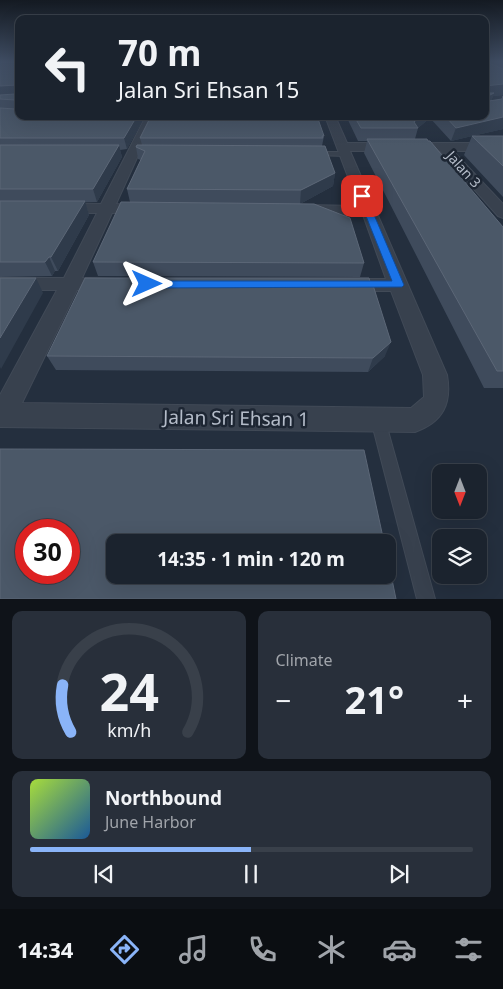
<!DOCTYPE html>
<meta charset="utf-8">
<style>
:root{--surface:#1b232e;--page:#282f3a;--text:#f1f3f6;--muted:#a0a4aa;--line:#39404a;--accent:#8ab4f8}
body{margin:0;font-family:"Noto Sans",sans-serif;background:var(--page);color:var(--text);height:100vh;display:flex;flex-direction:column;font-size:19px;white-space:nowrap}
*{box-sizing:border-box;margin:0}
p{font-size:16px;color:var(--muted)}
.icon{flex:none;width:28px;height:28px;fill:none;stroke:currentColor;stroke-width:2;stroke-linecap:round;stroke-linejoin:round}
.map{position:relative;height:599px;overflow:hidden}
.side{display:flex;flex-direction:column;gap:12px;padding:12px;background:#0f1319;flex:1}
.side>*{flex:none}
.guide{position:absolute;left:15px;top:15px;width:474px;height:105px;border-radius:10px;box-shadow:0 5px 20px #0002,0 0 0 1px var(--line);background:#1b232e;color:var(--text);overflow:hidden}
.needle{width:32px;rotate:180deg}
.tools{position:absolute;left:432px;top:464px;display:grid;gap:10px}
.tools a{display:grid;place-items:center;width:55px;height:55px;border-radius:10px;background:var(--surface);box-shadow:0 5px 20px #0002,0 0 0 1px var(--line);font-size:25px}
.speed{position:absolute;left:15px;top:519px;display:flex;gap:10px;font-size:25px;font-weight:700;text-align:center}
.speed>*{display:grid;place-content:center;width:65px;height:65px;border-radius:50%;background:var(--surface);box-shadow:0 5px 20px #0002,0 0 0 1px var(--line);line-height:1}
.speed .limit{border:8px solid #d22;background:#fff;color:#111}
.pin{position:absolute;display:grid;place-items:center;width:42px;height:42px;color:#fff;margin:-21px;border-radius:10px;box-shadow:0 2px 8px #0006}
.me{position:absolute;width:55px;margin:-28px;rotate:90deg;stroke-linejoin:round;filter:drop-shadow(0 0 4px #0008)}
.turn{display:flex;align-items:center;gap:18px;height:105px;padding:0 20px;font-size:22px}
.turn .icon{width:65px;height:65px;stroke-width:2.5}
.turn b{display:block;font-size:35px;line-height:42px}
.big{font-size:38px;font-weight:700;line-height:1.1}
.side .card{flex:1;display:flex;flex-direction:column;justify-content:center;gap:8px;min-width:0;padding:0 18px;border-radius:10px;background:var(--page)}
.side .dial{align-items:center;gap:0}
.dial svg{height:130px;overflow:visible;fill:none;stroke:var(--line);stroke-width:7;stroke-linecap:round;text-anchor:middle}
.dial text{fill:var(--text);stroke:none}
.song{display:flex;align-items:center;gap:15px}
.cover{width:60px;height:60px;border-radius:8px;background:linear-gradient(135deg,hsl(80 70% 55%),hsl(210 70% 35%))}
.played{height:5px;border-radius:2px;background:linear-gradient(90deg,var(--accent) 50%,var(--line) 50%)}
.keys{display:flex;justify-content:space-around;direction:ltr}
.heat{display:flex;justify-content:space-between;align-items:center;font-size:28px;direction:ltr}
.side .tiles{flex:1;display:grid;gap:12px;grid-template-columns:1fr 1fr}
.card:last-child{grid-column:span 2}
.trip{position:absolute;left:106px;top:534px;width:290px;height:50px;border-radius:10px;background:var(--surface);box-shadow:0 5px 20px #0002,0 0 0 1px var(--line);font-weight:700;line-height:50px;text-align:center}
.tabs{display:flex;height:80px;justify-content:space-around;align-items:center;background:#0b0e12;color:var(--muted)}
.tabs .icon{width:35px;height:35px}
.tabs .current{color:var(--accent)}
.tabs b{font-size:22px;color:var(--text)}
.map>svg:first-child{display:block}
</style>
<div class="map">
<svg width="503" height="599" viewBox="0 0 503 599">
<rect width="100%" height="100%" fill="#242f3e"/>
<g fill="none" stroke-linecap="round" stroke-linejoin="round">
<defs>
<path id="lane" d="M316,152H345L348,154L345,156L314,155V153Z
M378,414L383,416L385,420L435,599H417L371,420L373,416Z"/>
<path id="street" d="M146,116H156L116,204L148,206L151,209L148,212L112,213L82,278L116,279L119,284L116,289L109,290H77L22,403L411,408L424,397L423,375L391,291H346L339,290L336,285L339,280L346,279H386L363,215H304L299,213L296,210L299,207L304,205L359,206L325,116H335L347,143H503V151H453L503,204V218L498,216L440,151H350L447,375C452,404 443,422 415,432L0,427V395L57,290H0V278H64L97,213H59L54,211L51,208L54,205L59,203L101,204Z"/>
</defs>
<use href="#lane" stroke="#414a57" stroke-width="2"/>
<use href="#street" stroke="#414a57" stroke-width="2"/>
<use href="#lane" fill="#38414e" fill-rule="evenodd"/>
<use href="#street" fill="#38414e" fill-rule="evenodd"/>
</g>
<path fill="#3f4b5c" d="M19,62V116H145L127,149L120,150L122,157L97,202H85L89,215L58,271H55L52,276L0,277V63Z
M485,62H503V95L493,96L491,101L502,99L503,95V129L472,136H503V197L464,155L472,136L451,141L430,118L418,128L415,139L428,141L503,227V388H484L364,153L367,141H358L348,120V116H485Z
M324,136L322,146L335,173L333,186L300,204L364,263L360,277L98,276L93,262L130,202L127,189L141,160L138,159L136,147L142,145L140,138Z
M47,356H385L368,372L56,370Z"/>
<path fill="#2f3b4b" d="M503,84V95L493,96L490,105L485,97V86Z
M17,85L19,95L0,96V86Z
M137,116H145L127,149L124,138Z
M421,116H431L430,118L418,128L414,122Z
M503,117V129L451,141L456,128Z
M119,145L122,157L97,202L93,189Z
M335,173L333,186L300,204L301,190Z
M85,201L89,215L58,271L51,257Z
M49,257L55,271L52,276L45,262Z
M36,278L43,293L1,369L0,367V338Z
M391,342L385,356L368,372L373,358Z"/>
<path fill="#4b5868" stroke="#5c6777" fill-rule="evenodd" d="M3,62H19V104L15,100L0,99V95L15,94L17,85L0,86V63Z
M485,62H487L503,69V84L485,86Z
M485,89H488V93H494L488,96L489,101L502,99L503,96V117L456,128L445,116H485Z
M19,107V116H137L124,138H0V108L15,109Z
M151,116H317L324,136H322L323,138H140Z
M354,116H421L414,122L418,128H361Z
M472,136H503V166Z
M367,139H427L428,141H430L503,227V371H497Z
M0,145H119L93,189H0Z
M137,145L325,146L335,173L301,190L127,189L145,151L136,147Z
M0,201H85L51,257H49L45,262H0Z
M121,202L314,204L350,218L364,263L93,262Z
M0,278H36L0,338Z
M85,278H369L370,282H372L391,342L373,358L47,356Z
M0,449L364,450L384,542H115V575H388V560L396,599H0ZM26,530H69V572H26Z"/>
<linearGradient id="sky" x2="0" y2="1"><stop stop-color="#141a22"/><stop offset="0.42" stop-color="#3f4d63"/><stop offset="1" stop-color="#3f4d63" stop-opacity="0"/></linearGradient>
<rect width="503" height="146" fill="url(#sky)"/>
<path fill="#1a73e8" stroke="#114b97" d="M362,194L366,196L404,285L402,287L147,288L142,284L147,281H392L358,196Z"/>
<g text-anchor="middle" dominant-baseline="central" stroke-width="5" stroke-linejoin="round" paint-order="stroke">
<g font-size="14" fill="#b4bcc9" stroke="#1d2633">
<text transform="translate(464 169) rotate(48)">Jalan 3</text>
</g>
<g font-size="19" fill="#b4bcc9" stroke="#1d2633">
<text transform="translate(236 418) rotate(1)">Jalan Sri Ehsan 1</text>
</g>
</g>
</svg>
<div class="tools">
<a><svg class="needle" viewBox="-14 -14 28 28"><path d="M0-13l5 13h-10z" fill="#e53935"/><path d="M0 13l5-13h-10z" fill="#a0a4aa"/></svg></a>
<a><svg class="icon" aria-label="layers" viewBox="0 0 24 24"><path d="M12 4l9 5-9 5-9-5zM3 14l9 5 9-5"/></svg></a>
</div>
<div class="speed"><div class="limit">30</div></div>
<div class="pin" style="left:362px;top:196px;background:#d93025"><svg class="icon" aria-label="arrive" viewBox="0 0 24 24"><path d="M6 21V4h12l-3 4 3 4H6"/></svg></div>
<svg class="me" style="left:147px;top:284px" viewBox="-20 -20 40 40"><path d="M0-17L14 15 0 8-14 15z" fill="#1a73e8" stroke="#fff" stroke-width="4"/></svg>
<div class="trip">14:35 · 1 min · 120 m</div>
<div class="guide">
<div class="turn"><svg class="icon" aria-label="left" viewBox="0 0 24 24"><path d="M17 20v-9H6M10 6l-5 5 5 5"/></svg><div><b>70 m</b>Jalan Sri Ehsan 15</div></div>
</div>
</div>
<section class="side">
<div class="tiles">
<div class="card dial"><svg viewBox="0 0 100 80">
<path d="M14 69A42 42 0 1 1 86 69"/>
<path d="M14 69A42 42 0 0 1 9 40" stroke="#8ab4f8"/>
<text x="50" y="56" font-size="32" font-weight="700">24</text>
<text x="50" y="72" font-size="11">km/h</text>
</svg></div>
<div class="card"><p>Climate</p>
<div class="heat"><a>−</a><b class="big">21°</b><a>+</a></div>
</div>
<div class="card">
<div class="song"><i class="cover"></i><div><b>Northbound</b><p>June Harbor</p></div></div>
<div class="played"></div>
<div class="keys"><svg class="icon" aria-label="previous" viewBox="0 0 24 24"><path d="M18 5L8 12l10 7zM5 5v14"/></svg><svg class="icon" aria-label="pause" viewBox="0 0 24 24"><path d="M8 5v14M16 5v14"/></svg><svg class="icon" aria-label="next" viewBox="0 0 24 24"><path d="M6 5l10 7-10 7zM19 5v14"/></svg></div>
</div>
</div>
</section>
<nav class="tabs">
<b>14:34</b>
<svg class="icon current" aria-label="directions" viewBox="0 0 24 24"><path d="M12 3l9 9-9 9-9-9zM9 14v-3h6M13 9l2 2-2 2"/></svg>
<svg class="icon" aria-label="music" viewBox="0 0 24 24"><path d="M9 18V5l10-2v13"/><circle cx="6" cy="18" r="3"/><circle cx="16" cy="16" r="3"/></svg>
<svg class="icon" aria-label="phone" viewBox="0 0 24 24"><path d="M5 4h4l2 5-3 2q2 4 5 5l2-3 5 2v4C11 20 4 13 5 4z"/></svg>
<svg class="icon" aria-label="climate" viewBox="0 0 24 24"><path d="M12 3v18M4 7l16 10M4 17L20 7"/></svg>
<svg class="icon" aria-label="car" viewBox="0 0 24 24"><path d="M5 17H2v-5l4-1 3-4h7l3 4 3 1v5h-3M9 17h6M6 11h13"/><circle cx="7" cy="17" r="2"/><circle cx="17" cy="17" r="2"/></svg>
<svg class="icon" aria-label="filters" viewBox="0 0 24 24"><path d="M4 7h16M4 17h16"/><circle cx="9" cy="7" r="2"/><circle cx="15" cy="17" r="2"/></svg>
</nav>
